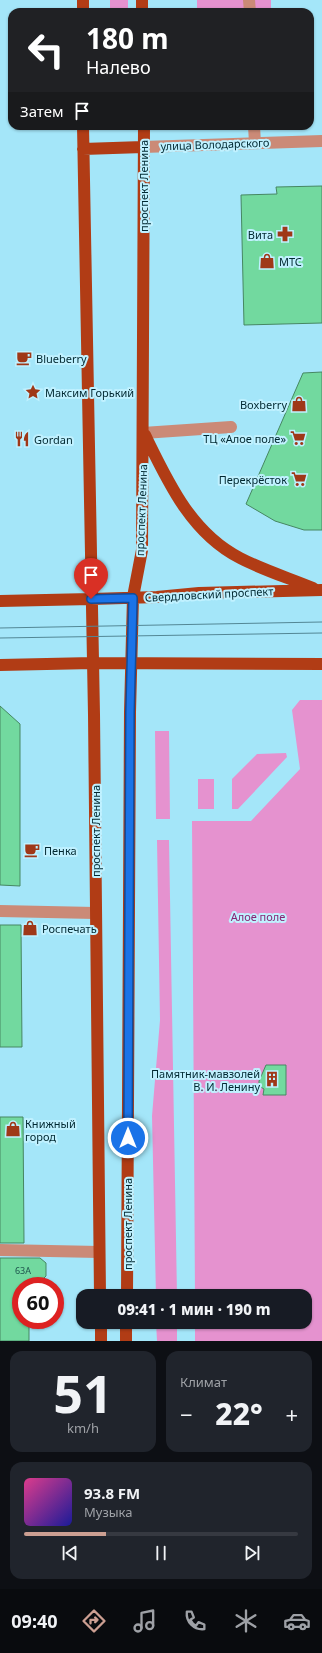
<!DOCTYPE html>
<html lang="ru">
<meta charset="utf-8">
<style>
:root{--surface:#171b24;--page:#20242c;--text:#f1f3f6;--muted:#9ea1a6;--line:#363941;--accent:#cc9f92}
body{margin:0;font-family:"Noto Sans",sans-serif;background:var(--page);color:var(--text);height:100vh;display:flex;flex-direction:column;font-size:15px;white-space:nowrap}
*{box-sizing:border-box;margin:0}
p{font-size:13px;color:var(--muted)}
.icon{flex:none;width:22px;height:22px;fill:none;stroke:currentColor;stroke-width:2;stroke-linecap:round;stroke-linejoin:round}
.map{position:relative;height:1341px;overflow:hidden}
.side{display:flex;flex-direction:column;gap:10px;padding:10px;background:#0d0f14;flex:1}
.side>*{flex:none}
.top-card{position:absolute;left:8px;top:8px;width:306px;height:122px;border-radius:12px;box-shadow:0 1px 3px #0004;background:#202124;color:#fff;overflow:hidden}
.speed{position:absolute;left:12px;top:1277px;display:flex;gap:8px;font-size:20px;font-weight:700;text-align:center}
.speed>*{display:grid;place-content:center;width:52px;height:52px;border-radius:50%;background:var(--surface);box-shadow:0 1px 3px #0004;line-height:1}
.speed .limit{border:6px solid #d22;background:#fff;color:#111}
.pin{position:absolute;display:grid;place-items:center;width:34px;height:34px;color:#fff;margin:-41px -17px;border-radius:50% 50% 50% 0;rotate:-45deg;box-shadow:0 0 4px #0007}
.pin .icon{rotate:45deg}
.me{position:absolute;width:44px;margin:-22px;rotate:0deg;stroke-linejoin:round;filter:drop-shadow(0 0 3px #0008)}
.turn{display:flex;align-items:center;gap:14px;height:84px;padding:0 12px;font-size:18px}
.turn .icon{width:52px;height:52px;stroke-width:2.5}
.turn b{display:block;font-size:28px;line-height:34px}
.then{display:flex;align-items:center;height:38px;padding:0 12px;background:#0003;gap:8px;font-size:15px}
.big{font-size:30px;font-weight:800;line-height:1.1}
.side .widget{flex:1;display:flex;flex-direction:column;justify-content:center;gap:6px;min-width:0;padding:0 14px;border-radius:12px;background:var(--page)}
.side .dial{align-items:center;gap:0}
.dial b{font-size:52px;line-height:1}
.song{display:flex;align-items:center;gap:12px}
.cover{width:48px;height:48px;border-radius:6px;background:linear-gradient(135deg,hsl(330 70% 55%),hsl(240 70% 35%))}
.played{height:4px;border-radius:2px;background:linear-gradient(90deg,var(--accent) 30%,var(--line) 30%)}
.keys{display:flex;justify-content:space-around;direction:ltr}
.heat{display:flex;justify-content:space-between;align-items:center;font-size:22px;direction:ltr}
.side .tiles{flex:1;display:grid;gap:10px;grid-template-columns:1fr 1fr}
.widget:last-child{grid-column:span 2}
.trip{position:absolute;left:76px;top:1289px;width:236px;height:40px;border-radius:12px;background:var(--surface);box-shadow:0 1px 3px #0004;font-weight:800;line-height:40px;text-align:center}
.tab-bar{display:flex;height:64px;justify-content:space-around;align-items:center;background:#090b0e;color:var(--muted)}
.tab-bar .icon{width:28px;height:28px}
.tab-bar .selected{color:var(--accent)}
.tab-bar b{font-size:18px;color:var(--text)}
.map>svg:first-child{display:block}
</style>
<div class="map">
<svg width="322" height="1341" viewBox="0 0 322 1341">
<rect width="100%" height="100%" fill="#a4e6f9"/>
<path fill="#e592cf" d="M110,0H128V12H110Z
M197,0H271V12H197Z
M300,700H322V1341H195V1322H305V1296H195L192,821H251L300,769L292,710Z
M155,731H169L170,819H156Z
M286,753L287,757L238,809H232V779L257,754Z
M198,779H214V809H198Z
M157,840H169L177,1296H156L152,1116L160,1020Z
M156,1322H177V1341H157Z"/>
<path fill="#72d99f" stroke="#468762" d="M322,186V323L244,325L241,195L277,194L276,187Z
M322,372V530H304L275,521L246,504L303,373Z
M0,706L20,724V886L0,885Z
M0,925H21L22,1047H0Z
M266,1065H286V1095H263L264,1089L259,1086V1081Z
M0,1117H23L24,1243H0Z
M0,1258H40L46,1263V1276L39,1283H29V1286H21V1320H29V1341H0Z"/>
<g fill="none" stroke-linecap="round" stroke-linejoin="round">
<path stroke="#cb8a77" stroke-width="12" d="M249,0L250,12
M254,126L255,143
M143,147L322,141
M143,433L231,427
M0,911L95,913
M0,1250L99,1252"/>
<path stroke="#b13c15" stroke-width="12" d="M83,0V12
M142,0V12
M83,126L94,714L100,1296
M83,149L143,147
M145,435C168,482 191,533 240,558C263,570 289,578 313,588
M0,601L91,599L157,597L199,593L322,590
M0,665L93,663L322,664
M127,1296L130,712L133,597L142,550L144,126
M101,1322V1341
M126,1341V1322"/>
<path stroke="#538795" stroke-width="1" d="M0,628L322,622
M0,638L322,633"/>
</g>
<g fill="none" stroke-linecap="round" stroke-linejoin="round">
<defs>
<path id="route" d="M91,599L133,598L130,712L128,1138"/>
</defs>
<use href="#route" stroke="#114b97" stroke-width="10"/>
<use href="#route" stroke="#1a73e8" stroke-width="7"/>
</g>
<defs>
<symbol id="pharmacy-bare" viewBox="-9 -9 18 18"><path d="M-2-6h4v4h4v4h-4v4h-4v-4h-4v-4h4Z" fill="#9f3818" stroke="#c0f1ff" stroke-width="2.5" paint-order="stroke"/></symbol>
<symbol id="shop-bare" viewBox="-9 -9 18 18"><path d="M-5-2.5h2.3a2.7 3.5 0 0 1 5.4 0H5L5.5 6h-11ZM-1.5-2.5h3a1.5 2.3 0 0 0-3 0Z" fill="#9f3818" stroke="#c0f1ff" stroke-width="2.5" paint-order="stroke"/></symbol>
<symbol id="cafe-bare" viewBox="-9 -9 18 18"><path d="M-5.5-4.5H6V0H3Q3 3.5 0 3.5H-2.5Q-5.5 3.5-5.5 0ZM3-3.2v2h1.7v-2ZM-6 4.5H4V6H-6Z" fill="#9f3818" stroke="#c0f1ff" stroke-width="2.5" paint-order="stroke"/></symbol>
<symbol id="sight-bare" viewBox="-9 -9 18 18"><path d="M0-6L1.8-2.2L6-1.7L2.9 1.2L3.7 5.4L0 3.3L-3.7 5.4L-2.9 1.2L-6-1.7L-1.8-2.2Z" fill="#9f3818" stroke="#c0f1ff" stroke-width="2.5" paint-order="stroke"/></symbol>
<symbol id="supermarket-bare" viewBox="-9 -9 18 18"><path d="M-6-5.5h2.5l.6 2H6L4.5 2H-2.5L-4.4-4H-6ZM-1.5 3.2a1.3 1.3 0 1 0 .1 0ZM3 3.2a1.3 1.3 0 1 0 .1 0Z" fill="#9f3818" stroke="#c0f1ff" stroke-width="2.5" paint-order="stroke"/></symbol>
<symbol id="restaurant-bare" viewBox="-9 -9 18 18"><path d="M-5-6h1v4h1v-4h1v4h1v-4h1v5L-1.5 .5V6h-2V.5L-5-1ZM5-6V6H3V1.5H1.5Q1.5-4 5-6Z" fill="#9f3818" stroke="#c0f1ff" stroke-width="2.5" paint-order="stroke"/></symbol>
<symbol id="building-bare" viewBox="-9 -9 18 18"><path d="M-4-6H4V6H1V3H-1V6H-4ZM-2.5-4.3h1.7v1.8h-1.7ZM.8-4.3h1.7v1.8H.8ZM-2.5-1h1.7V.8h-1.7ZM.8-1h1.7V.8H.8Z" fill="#9f3818" stroke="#c0f1ff" stroke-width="2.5" paint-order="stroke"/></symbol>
</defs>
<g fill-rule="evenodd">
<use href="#pharmacy-bare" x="274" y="223" width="22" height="22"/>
<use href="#shop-bare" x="256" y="250" width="22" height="22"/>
<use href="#cafe-bare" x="13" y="347" width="22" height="22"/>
<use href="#sight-bare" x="22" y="381" width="22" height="22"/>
<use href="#shop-bare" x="288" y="393" width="22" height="22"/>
<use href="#supermarket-bare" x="287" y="427" width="22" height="22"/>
<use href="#restaurant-bare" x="11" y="428" width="22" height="22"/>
<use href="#supermarket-bare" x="288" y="468" width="22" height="22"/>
<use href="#cafe-bare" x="21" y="839" width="22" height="22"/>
<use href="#shop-bare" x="19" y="917" width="22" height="22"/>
<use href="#building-bare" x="261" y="1068" width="22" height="22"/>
<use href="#shop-bare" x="2" y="1118" width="22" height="22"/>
</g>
<g text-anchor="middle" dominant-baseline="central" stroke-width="4" stroke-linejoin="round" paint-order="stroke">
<g font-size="9" fill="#1d544c">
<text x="23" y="1270">63А</text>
</g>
<g font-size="11" fill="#012831" stroke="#c0f1ff">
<text transform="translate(215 144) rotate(-2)">улица Володарского</text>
<text transform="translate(143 186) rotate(-90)">проспект Ленина</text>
<text transform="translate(141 510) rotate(-88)">проспект Ленина</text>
<text transform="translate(209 594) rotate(-3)">Свердловский проспект</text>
<text transform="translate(95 831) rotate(-90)">проспект Ленина</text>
<text transform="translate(127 1224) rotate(-90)">проспект Ленина</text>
</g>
<g font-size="11" fill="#012831" stroke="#c0f1ff" text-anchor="start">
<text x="273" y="234" text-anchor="end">Вита</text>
<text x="279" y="261">МТС</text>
<text x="36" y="358">Blueberry</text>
<text x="45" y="392">Максим Горький</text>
<text x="287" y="404" text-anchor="end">Boxberry</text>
<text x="286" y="438" text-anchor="end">ТЦ «Алое поле»</text>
<text x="34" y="439">Gordan</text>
<text x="287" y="479" text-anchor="end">Перекрёсток</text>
<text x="44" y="850">Пенка</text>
<text x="42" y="928">Роспечать</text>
<text x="260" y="1073" text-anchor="end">Памятник-мавзолей<tspan x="260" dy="13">В. И. Ленину</tspan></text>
<text x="25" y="1123">Книжный<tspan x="25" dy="13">город</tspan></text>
</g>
<g font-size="11" fill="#872573" stroke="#c0f1ff">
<text x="258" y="916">Алое поле</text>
</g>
</g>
</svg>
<div class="speed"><div class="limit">60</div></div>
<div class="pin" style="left:91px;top:599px;background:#d93025"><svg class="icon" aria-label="arrive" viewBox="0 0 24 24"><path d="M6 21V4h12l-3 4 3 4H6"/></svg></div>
<svg class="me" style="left:128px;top:1138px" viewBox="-20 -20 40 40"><circle r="17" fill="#1a73e8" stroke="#fff" stroke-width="3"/><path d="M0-11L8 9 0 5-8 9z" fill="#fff"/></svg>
<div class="trip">09:41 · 1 мин · 190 m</div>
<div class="top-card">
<div class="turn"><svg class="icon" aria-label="left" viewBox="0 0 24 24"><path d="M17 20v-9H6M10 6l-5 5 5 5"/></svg><div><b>180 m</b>Налево</div></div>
<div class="then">Затем<svg class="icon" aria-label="arrive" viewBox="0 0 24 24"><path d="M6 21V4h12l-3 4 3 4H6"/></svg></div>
</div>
</div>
<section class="side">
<div class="tiles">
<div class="widget dial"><b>51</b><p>km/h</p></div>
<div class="widget"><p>Климат</p>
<div class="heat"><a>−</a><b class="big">22°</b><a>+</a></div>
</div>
<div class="widget">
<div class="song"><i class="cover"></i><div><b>93.8 FM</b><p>Музыка</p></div></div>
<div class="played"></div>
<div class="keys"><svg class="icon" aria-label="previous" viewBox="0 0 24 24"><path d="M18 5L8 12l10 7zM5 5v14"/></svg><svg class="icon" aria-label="pause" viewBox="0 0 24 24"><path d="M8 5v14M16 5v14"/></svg><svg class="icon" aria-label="next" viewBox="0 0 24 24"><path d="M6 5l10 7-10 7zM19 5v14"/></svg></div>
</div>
</div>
</section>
<nav class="tab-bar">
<b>09:40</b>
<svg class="icon selected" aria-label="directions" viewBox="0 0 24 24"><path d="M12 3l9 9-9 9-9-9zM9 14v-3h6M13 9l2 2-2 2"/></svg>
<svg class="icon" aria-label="music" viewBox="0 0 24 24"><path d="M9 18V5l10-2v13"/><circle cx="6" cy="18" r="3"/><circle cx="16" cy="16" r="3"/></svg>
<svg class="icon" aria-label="phone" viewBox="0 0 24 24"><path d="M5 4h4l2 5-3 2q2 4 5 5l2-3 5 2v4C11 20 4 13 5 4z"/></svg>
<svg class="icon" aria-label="climate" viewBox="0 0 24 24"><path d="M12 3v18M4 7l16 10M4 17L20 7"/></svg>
<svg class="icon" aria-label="car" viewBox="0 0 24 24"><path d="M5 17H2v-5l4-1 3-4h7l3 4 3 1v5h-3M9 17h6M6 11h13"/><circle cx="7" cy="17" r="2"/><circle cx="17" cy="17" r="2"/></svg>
</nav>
